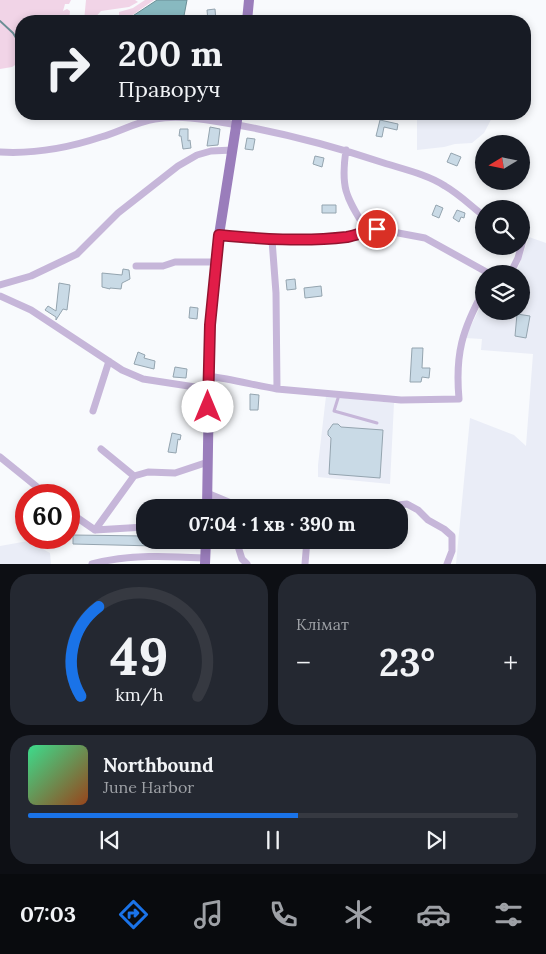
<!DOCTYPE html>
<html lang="uk">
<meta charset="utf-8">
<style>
:root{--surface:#171b24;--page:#242831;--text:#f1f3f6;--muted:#9ea1a6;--line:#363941;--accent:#1a73e8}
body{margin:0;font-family:Lora,serif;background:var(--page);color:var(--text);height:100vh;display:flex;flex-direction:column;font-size:19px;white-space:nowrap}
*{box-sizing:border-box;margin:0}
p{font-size:16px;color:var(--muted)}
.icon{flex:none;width:28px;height:28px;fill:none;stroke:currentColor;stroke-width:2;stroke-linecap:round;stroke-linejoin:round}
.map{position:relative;height:564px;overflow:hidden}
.side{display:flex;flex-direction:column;gap:10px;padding:10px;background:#0d0f14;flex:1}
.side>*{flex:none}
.top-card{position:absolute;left:15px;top:15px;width:516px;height:105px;border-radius:20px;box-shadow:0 2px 8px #0003;background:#171b24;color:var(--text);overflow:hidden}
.needle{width:32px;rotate:260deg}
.buttons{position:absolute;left:475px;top:135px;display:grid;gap:10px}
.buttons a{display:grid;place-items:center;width:55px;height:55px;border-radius:50%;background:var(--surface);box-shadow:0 2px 8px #0003;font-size:25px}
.speed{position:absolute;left:15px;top:484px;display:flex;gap:10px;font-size:25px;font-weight:700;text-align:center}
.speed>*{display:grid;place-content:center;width:65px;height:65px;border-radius:50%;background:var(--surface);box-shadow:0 2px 8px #0003;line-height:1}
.speed .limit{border:8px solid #d22;background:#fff;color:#111}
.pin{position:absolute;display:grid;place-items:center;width:42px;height:42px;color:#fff;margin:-21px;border:2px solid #fff;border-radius:50%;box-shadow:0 1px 5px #0007}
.me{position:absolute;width:55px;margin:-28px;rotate:0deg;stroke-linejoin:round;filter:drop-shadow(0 0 4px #0008)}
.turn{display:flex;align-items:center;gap:18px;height:105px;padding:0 20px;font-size:22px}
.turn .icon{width:65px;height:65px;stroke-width:2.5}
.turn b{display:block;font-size:35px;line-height:42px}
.big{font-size:38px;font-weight:700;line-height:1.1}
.side .tile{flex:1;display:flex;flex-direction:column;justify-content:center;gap:8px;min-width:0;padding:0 18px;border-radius:20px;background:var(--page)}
.side .dial{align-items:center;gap:0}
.dial svg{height:130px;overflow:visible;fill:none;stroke:var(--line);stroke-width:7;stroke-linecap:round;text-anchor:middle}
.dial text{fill:var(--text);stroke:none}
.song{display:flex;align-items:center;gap:15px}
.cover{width:60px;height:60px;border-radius:8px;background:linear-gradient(135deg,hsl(150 70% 55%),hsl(20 70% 35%))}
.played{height:5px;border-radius:2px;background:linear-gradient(90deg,var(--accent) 55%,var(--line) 55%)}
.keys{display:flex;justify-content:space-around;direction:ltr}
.heat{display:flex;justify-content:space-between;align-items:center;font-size:28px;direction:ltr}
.side .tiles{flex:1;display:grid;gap:10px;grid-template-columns:1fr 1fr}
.tile:last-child{grid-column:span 2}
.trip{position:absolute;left:136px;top:499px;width:272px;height:50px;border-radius:20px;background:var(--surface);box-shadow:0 2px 8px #0003;font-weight:700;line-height:50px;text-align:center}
.menu{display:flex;height:80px;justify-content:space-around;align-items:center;background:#090b0e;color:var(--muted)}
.menu .icon{width:35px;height:35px}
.menu .on{color:var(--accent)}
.menu b{font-size:22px;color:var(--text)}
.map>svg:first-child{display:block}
</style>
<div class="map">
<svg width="546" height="564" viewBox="0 0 546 564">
<rect width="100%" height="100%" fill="#f8fafd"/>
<path fill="#eaedf7" d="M417,114H494L484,133L472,143L455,144L444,147L417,150Z
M529,237L546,243V564H456L470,418L514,435L526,446L533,354L481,350L482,339L465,338L484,299V311H521V274H516Z
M326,396L394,403L390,484L318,477V465Z
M28,541L50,553L51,564H0V546Z"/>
<path fill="#f1d4e7" d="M0,0H71L69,4H65L63,11L67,9L70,11L69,21H40L39,19L34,18V21H21V61L12,67L0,69Z
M86,0H135L138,2L129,7L101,11L92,21H84Z
M145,0H154L124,21L119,20V12L133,8Z"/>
<path fill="#88b9c0" stroke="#6b8e95" d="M157,0H187L183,21H125Z"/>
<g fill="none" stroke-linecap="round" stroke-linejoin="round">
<path stroke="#6b8e95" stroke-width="2" d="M0,21L13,33L21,46"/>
</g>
<path fill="#c9dae6" stroke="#94a4af" d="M215,9L216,21H208L207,10Z
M380,120L398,124L397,130L384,127L382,137L376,136Z
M210,127L220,129L218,145L207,146Z
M180,129H188V141L190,140L191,148L183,149L181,136H179Z
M247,138L255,139L253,150L245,149Z
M451,153L461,157L457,166L447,162Z
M315,156L324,158L322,167L313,164Z
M322,205H336V213H322Z
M436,205L443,208L439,218L432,215Z
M457,210L465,213L464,218L461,217L459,222L453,218Z
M123,269L129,270L130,279L122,283L121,289L110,288V289L102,287V273L122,275Z
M295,279L296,289L287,290L286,280Z
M59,283L70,285L67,310L63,309L56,320V317L45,310L48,306L56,311Z
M321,286L322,296L305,298L304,288Z
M190,307L198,308L197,319L189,318Z
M517,314L530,316L526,338L515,336Z
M412,348H423L422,368H430L429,378L422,377L421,382H410Z
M138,352L145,355L144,358L155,361L154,369L134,364Z
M175,367L187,369L186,378L173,377Z
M250,394L259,395L258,410H250Z
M333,424H338L341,427L383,430L380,478L329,474L331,438L328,435V431Z
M172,433L181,435L180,440L178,439L176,453L168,452Z
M73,535L145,536V540H155V546L73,544Z"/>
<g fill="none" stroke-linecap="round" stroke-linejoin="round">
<path stroke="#c6b6d9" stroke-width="3" d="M339,395L334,411L377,423"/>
<path stroke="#c6b6d9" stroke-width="7" d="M346,150C340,190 347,198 367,231
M0,152C34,154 68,148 101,137C119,132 136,122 155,119C178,115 203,119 226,123C280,132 333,146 384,163C403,169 429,175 445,186C459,194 471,206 484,216
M219,235L272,240L289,239L349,236L377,229L425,238L490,274
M272,240L276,293L277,389
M136,266H163L175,262H216
M510,274L518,258L525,233
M0,285L31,276L77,254L118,213L178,166L197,155L211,151L233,150
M0,296L31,310L122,370L143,379L208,389
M208,376C231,379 254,385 277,389L401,400L459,399C455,354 462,330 484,290
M93,411L109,361
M101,449L134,476
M0,457L47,495
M207,493L243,508
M386,508L388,506L407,504L418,510L428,520L444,529L452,536V551L447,564
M69,512L95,530
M95,530L134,476L148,472L175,473L208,462
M95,530L145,527
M236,540L242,559L247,564
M92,564C129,554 168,556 205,558
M305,564L307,540"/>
<path stroke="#9a7dbb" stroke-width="10" d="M247,21L249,0
M207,508L210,325L219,235L238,114
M205,564L206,540"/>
</g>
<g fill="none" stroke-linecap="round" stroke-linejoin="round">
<defs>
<path id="route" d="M208,407L210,325L219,235C261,239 304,242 347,237C357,235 367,231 377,229"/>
</defs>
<use href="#route" stroke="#92132f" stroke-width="12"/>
<use href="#route" stroke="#e11d48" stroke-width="9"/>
</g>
</svg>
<div class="buttons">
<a><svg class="needle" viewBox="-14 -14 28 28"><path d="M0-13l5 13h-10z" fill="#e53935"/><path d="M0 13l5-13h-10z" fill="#9ea1a6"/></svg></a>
<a><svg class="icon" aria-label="search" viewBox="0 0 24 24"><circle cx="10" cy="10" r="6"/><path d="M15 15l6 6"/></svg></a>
<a><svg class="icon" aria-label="layers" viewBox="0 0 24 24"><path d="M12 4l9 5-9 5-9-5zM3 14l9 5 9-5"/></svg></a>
</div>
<div class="speed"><div class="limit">60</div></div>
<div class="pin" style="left:377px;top:229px;background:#d93025"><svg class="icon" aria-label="arrive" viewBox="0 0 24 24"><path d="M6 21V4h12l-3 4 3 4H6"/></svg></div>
<svg class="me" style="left:208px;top:407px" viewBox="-20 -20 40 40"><circle r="19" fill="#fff"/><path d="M0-13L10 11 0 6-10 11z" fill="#e11d48"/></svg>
<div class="trip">07:04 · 1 хв · 390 m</div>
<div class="top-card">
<div class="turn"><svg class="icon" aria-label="right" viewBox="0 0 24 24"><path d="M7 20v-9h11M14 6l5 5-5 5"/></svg><div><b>200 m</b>Праворуч</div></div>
</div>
</div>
<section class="side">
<div class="tiles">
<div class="tile dial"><svg viewBox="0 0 100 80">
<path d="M14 69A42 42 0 1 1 86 69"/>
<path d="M14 69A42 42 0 0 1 25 14" stroke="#1a73e8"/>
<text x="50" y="56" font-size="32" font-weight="700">49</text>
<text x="50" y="72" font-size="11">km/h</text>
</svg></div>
<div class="tile"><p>Клімат</p>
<div class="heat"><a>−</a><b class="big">23°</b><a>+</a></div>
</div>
<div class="tile">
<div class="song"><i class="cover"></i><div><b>Northbound</b><p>June Harbor</p></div></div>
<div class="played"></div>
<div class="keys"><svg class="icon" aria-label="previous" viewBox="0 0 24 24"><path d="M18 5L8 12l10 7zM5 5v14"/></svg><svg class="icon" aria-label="pause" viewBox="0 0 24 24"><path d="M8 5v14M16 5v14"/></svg><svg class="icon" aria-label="next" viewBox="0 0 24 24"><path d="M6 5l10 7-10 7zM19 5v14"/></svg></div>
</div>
</div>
</section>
<nav class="menu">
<b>07:03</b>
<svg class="icon on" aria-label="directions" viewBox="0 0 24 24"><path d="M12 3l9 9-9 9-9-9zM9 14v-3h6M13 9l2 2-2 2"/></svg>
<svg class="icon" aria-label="music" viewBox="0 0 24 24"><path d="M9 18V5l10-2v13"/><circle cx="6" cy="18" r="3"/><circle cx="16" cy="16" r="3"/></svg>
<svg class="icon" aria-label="phone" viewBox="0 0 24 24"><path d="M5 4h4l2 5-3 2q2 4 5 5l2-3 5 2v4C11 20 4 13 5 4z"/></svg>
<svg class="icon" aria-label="climate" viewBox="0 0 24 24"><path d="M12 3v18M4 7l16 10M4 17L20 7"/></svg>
<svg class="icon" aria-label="car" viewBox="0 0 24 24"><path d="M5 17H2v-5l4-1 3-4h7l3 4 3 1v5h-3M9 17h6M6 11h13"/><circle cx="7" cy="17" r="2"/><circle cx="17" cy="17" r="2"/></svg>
<svg class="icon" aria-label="filters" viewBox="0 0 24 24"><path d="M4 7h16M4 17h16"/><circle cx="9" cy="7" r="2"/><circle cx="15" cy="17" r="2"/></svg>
</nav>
